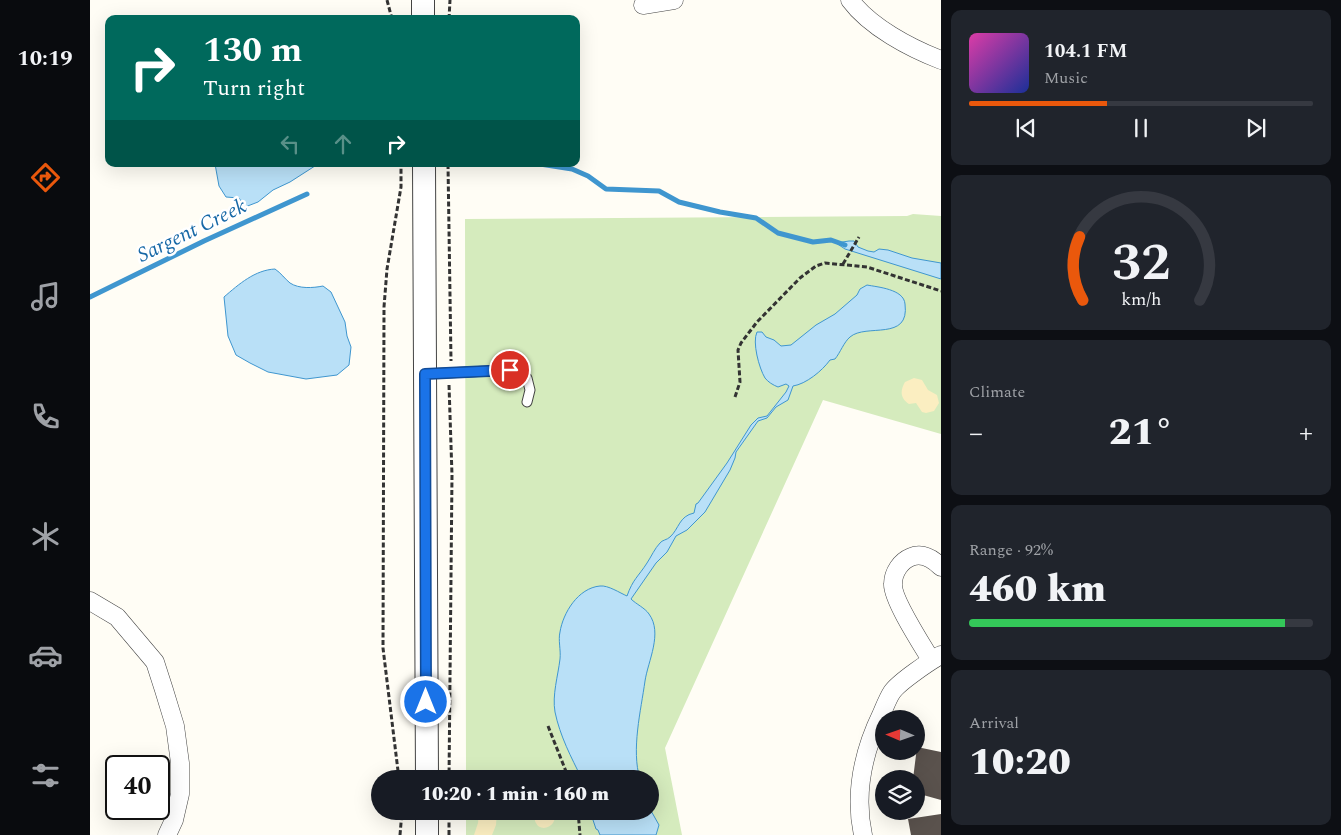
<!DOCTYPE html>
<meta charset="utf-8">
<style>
:root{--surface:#171b24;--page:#20242c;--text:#f1f3f6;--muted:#9ea1a6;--line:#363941;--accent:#ea580c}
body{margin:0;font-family:Spectral,serif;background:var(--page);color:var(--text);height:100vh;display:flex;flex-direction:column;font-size:19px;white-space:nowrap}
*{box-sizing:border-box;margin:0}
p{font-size:16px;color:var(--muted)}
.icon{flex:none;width:28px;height:28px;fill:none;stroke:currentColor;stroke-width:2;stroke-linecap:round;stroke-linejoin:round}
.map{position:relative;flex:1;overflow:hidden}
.panel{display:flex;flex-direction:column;gap:10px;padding:10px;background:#0d0f14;width:400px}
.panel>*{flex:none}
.top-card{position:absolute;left:15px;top:15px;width:475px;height:152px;border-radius:10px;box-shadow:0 5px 20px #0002;background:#00695c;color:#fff;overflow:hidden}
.needle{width:32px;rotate:272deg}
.tools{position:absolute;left:785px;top:710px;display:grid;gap:10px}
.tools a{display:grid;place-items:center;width:50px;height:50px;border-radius:50%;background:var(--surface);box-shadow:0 5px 20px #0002;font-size:25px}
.speed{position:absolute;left:15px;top:755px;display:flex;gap:10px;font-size:25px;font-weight:700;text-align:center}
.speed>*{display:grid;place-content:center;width:65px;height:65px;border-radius:50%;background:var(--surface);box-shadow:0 5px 20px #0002;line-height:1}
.speed .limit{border:2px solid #111;border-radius:8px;background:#fff;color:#111}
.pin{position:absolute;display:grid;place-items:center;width:42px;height:42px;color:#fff;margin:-21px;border:2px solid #fff;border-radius:50%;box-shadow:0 1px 5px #0007}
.me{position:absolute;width:55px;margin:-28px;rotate:0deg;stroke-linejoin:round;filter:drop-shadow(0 0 4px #0008)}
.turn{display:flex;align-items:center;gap:18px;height:105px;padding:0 15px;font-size:22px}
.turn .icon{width:65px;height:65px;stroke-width:2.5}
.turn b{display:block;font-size:35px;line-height:42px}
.lanes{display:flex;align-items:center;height:48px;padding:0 15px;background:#0003;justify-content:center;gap:25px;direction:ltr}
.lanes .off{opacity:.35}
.big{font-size:38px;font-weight:800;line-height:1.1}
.panel .widget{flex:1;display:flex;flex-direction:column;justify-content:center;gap:8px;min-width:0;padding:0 18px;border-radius:10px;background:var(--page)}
.panel .dial{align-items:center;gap:0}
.dial svg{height:130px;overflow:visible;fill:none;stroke:var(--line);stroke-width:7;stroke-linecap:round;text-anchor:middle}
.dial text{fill:var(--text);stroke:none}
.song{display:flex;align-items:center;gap:15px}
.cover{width:60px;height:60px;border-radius:8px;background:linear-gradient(135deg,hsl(320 70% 55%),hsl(230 70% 35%))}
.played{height:5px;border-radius:2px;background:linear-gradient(90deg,var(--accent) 40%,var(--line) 40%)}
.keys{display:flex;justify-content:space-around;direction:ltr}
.heat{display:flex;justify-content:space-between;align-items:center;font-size:28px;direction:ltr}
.charge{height:8px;border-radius:4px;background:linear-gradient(90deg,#34c759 92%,var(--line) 0)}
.trip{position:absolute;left:281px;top:770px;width:288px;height:50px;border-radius:25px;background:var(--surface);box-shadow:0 5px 20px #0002;font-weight:800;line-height:50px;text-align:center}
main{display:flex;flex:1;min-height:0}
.tabs{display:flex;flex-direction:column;width:90px;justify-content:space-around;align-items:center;background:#090b0e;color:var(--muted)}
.tabs .icon{width:35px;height:35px}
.tabs .active{color:var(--accent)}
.tabs b{font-size:22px;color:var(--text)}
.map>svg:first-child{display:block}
</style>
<main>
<nav class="tabs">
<b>10:19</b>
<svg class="icon active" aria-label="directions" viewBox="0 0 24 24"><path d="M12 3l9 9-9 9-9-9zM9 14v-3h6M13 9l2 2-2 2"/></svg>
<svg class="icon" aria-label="music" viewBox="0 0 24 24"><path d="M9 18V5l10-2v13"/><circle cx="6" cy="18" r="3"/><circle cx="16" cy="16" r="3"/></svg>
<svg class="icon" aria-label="phone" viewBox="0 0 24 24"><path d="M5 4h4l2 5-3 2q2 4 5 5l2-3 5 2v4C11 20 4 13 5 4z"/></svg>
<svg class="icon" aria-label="climate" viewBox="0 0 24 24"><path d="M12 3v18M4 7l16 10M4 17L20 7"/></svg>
<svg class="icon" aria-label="car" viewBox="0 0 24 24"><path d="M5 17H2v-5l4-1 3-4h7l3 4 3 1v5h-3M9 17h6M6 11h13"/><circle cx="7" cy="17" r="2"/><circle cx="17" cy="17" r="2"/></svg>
<svg class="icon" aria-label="filters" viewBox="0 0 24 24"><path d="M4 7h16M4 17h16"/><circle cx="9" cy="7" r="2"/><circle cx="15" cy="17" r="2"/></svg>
</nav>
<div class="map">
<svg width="851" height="835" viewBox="0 0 851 835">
<rect width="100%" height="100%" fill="#fffdf5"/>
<path fill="#d5ebbd" d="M823,214L851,216V434L733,400L575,748L592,835H376V811H560V779H376L375,219L817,216Z"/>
<path fill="#fbeec1" d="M824,378L832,380L838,390L847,395L849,403L844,411L836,413L832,412L826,403L819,404C810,398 810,391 815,382Z
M389,811H407L406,825L402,835H384L388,823Z
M445,811H466C465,815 465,820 463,823C459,829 449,830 446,823C444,820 445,815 445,811Z"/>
<path fill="#b9e0f7" stroke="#3f96cf" d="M125,164H228L200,182L183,190L168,202L155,207L149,198L136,197L129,186Z
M759,241H764L768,247L778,251L784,252L789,249L798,250L822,258L851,263V279L755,249L746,243Z
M185,269C191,273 195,279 200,283C209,289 223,288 233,286L241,292L255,322L257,336L261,347L259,365L247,375L216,379L178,372L160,363L146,355L138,336L134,297C149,284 165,270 185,269Z
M777,285C787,287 814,289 815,304C820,342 776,323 760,337C754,342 750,353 745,359L740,360C732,371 716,384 703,386L698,400L686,407L677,418L668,421L646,452L645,458L640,470L615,512L597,530L586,536L577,552L566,563L541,599C546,604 555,608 559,614C573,633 558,661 555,681C551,710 541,750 550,779H492C481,757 470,736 465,712C462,695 468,676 470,659C471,650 468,640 470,632C473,613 488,588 510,586C518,585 530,593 537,596C543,579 548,577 557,563C561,557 565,548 570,543C572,540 577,540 580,537C589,529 589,516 604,513L606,504L608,503L637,463L661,425L668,418L677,416L696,392L699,386L696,384L688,387C683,385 678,382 675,378C669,368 662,342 667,332H672L676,337L684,340L691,346L701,345L726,325L745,314L767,295L770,289Z
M560,809L569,825L566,835H510L508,830L506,829L500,811H560Z"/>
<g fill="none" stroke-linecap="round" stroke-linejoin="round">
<path stroke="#3f96cf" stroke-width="5" d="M450,164L482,169L498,176L516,189L569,191L589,202L630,212L666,218L688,233L723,242L741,240L755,245
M0,297L114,241L217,194"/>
</g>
<path fill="#5a524d" d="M827,747L851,752V800L826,793V779H823Z
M851,814V835H821L818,819Z"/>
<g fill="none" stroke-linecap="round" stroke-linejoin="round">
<defs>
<path id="service" d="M335,374L420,370L437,378L440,390L437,402"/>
<path id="minor" d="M760,0C780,27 820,48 851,60
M553,5L584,0
M0,601L27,617L65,662L74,690L85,726L90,763V794L84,820L77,835
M841,660C832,645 802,599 803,584C803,572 811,561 821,557C833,552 843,559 851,567
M773,835C764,793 774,750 792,713C795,706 798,698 802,692C809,682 840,661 851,655"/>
<path id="tertiary" d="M333,0V19
M334,164L337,779
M337,811V835"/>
</defs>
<use href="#service" stroke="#444" stroke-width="11"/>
<use href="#minor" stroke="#444" stroke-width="19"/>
<use href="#tertiary" stroke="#444" stroke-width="24"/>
<path stroke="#333" stroke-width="3" stroke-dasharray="5 2.5" stroke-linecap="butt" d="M297,0L302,19
M359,19L360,0
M358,164L361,361
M753,264L769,237
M359,385L362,475L359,779
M645,397L650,382L648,350L651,343L667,322L710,278L726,266L735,263L777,267L851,291
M458,726L479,779
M309,779L293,648L294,307L297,269L311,187V164
M488,811L490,835
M310,835L312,811
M359,835V811"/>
<use href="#service" stroke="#fff" stroke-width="9"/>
<use href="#minor" stroke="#fff" stroke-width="18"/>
<use href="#tertiary" stroke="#fff" stroke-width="22"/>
</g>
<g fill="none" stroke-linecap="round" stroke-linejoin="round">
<defs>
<path id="route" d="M336,702L335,374L420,370"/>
</defs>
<use href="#route" stroke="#114b97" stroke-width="12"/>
<use href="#route" stroke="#1a73e8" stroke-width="9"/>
</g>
<g text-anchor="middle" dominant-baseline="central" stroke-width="5" stroke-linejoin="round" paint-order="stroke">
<g font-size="21" font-style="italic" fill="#1768a6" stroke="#fff">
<text transform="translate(102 231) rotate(-26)">Sargent Creek</text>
</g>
</g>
</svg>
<div class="tools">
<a><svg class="needle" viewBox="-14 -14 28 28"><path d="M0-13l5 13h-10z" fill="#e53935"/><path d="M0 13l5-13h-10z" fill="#9ea1a6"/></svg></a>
<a><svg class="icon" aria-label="layers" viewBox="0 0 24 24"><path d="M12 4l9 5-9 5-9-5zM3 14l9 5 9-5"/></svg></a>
</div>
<div class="speed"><div class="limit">40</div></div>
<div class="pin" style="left:420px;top:370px;background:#d93025"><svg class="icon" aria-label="arrive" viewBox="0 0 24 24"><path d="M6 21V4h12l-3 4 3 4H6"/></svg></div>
<svg class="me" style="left:336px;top:702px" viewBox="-20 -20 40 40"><circle r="17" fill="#1a73e8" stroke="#fff" stroke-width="3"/><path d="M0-11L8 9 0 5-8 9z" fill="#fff"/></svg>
<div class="trip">10:20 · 1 min · 160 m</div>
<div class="top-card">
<div class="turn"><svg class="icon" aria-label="right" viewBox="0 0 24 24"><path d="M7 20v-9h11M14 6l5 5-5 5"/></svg><div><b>130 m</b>Turn right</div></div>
<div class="lanes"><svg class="icon off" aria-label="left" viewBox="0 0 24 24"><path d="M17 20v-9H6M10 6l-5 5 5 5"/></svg><svg class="icon off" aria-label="ahead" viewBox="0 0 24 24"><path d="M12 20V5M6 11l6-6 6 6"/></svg><svg class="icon" aria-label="right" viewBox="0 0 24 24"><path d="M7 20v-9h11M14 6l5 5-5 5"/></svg></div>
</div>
</div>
<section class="panel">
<div class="widget">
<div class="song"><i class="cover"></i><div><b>104.1 FM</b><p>Music</p></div></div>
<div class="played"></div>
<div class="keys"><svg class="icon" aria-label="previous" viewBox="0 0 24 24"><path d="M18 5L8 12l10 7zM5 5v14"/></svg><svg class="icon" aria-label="pause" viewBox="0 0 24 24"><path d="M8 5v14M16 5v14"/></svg><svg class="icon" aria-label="next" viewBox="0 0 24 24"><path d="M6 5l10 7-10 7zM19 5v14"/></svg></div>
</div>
<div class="widget dial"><svg viewBox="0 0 100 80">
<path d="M14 69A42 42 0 1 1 86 69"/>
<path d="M14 69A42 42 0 0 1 12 30" stroke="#ea580c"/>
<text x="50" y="56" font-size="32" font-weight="700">32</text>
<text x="50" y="72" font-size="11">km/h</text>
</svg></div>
<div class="widget"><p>Climate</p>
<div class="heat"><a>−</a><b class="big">21°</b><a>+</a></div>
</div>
<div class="widget"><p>Range · 92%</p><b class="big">460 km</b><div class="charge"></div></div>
<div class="widget"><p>Arrival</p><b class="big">10:20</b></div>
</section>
</main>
